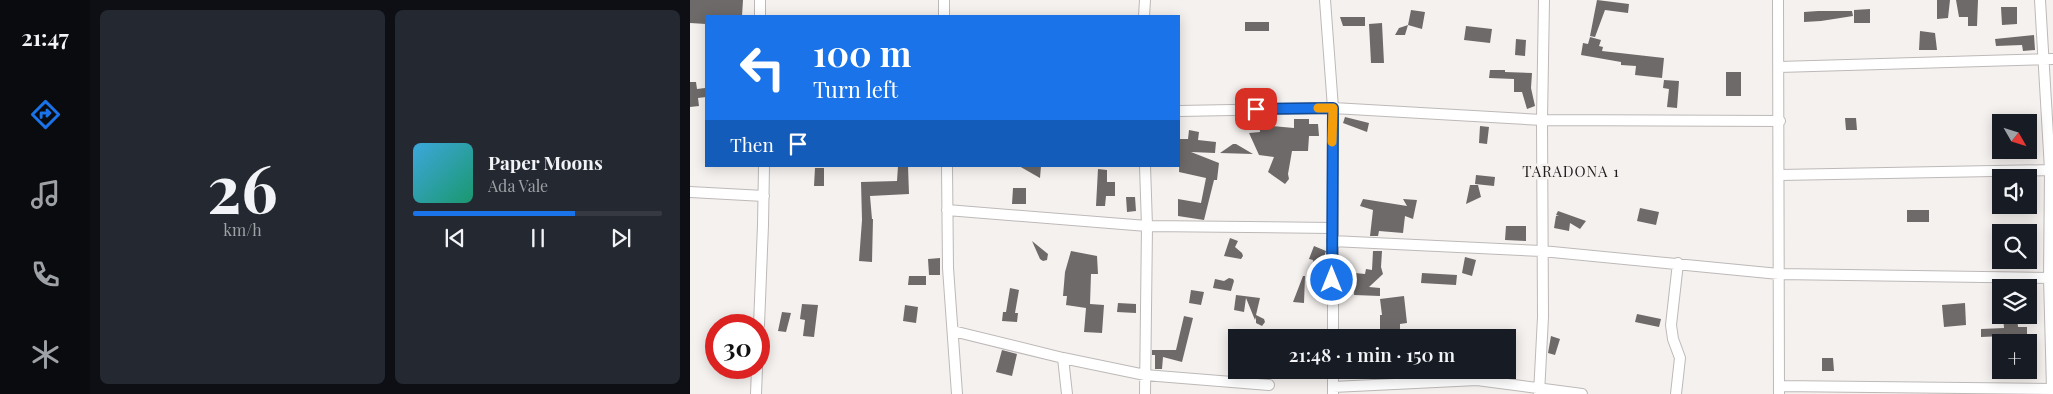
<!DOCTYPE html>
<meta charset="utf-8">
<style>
:root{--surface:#171b24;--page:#242831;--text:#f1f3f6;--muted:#9ea1a6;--line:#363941;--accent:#1a73e8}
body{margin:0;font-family:"Playfair Display",serif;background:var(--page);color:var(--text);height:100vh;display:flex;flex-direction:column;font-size:19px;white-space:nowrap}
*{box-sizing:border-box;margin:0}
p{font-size:16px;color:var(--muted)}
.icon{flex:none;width:28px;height:28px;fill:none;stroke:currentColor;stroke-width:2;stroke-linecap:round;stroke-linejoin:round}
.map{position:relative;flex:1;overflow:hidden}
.details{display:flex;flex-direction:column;gap:10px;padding:10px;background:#0d0f14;width:600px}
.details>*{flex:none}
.banner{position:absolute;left:15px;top:15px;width:475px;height:152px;border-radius:0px;box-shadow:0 2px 12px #0003;background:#1a73e8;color:#fff;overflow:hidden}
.needle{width:32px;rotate:129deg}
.buttons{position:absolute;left:1302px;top:114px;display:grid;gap:10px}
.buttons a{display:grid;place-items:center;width:45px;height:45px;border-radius:0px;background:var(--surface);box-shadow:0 2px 12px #0003;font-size:25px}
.speed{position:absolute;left:15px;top:314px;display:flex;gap:10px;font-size:25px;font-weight:700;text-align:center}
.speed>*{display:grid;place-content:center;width:65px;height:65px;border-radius:50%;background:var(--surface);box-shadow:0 2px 12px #0003;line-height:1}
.speed .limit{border:8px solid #d22;background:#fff;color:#111}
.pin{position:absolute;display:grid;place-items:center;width:42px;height:42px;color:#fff;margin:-21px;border-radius:10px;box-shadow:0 2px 8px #0006}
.me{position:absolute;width:55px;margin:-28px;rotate:0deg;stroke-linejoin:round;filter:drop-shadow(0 0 4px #0008)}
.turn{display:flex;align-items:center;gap:18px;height:105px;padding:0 25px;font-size:22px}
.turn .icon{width:65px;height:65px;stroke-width:2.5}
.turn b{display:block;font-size:35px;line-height:42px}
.then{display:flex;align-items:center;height:48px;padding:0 25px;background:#0003;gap:10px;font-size:19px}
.details .widget{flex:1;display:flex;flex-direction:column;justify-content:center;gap:8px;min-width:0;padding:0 18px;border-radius:8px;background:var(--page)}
.details .dial{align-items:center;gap:0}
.dial b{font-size:65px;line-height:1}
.song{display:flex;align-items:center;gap:15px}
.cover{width:60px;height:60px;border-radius:8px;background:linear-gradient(135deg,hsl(200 70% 55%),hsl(160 70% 35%))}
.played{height:5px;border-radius:2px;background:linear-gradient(90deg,var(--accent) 65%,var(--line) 65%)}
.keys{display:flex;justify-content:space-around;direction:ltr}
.details .tiles{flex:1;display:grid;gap:10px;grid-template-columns:repeat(2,1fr)}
.trip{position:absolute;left:538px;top:329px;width:288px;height:50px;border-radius:0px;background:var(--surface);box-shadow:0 2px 12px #0003;font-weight:600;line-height:50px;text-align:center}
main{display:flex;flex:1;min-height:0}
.tab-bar{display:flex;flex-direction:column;width:90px;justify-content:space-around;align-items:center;background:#090b0e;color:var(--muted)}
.tab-bar .icon{width:35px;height:35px}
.tab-bar .on{color:var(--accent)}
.tab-bar b{font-size:22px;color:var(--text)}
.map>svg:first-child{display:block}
</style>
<main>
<nav class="tab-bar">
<b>21:47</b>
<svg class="icon on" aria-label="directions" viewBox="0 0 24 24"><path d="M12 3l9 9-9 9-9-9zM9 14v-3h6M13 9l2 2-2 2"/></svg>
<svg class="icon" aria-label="music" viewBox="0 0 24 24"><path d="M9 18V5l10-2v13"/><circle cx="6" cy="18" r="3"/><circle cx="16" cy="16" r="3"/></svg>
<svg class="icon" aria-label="phone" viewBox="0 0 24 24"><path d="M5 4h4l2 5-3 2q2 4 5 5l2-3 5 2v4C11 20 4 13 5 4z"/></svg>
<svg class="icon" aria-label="climate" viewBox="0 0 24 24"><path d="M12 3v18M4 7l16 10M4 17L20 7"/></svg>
</nav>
<section class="details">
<div class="tiles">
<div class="widget dial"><b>26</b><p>km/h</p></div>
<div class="widget">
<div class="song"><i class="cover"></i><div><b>Paper Moons</b><p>Ada Vale</p></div></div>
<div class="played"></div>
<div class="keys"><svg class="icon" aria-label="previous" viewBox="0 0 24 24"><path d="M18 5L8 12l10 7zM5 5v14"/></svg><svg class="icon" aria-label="pause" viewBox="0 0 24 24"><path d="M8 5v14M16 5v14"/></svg><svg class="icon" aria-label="next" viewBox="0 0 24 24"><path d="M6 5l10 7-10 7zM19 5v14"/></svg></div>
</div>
</div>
</section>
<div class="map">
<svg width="1363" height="394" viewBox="0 0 1363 394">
<rect width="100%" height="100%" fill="#f5f1ef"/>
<path fill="#6e6a69" d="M0,0H53L52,16H16V24L0,23Z
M907,0L939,4L938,13L915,10L905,37L900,36Z
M1247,0H1260L1258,18L1247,19Z
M1266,0H1288L1287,26H1278V17H1269Z
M1311,7H1327V24L1312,25Z
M1180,9V23H1164V10Z
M721,10L735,12L732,29L718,25L715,35H705L709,28L718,25Z
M1128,11H1162L1163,16L1131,21L1114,22V12Z
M650,17H675V26H653Z
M555,22H579V31H555Z
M692,23L694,63H681L679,24Z
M776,26L802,29L800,43L774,40Z
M1230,31L1245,33L1247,50H1229Z
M1344,35L1345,50L1333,51L1332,45L1306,46L1305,39Z
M900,37L911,40L909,46L913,47L912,51L974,58L972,78L945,75L946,66L931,65V62L891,55L893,43L898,44Z
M826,39L836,40L835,56L825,55Z
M800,70H815V72L842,73L841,88L845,106L837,109L832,92H824V79L799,78Z
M1036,72H1051V96H1036Z
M974,80L989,81L987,108L977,107L979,89L973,88Z
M0,82H6L7,89L15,88L16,97L8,98L9,106L0,107Z
M655,117L679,123L677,132L653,123Z
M573,118L579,120L582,126L604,128V119H619V124H628L629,136H619L618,151H602L598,174L599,179L595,184L578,172L584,157L569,155L559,133L570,132L569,121Z
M1155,118H1166L1167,130H1156Z
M790,126L799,127L797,144L789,143Z
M499,130L509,132L508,140L526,142L525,153L501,152L529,163L527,180H524L514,220L488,216V199L511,203L516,178L489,172L490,139H498Z
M543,144H546L563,154L530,153Z
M208,166H218L219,194L180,196L182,219H183L182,262L169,261L172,220L171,182L207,181Z
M329,166H351L350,178Z
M125,168H134V186H124Z
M408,169L417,170V182H425V196H416L415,206H406Z
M786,175L805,177L804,186L785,184Z
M780,185H788L791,197L776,204Z
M323,188H336V204H322Z
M436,197H445L446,211L437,212Z
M673,199L717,206L713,199L727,200L723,219L715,216L713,233L689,231L688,236H680L683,210L670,206Z
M950,208L969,212L966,225L947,221Z
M1217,210H1239V222H1217Z
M868,211L896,221L890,229L880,223L879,231L864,228L866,216H869L866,215Z
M816,226H836V241L815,240Z
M540,238L548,241L545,247L552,253L553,256L551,259L534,256Z
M342,241L358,254L357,260L353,261L350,259Z
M624,246L636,251L629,272H636V280H626L624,286H622L623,260L619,259Z
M381,251L407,256L408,274H401L400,304L414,305L412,333L394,332L396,308L376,305L377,296H373L375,272Z
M683,251H692L691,267L693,274L679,287L690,288V296L664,295L665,273L675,274L676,269L682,270Z
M775,257L786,260L782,276L772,273Z
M250,258V275H239L238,259Z
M732,273L767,275L766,285L731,283Z
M219,276H236V285H218Z
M613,276H615L614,303L603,302Z
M539,278L543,279L544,281L541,291L523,288L525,279L534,281Z
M320,288L329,290L325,313H328L327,322L312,321L313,312H316Z
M501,290L514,292L511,305L499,303Z
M546,295L570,298L566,315L574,319L575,322L572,326L566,323V317L565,320L556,298L554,312L544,310Z
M714,296L717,323L710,324V338H690V315H692L690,299Z
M428,303L446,304V313L427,312Z
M1275,303L1276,325L1254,327L1252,305Z
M112,304L128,305L124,337L113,336L115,320L110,319Z
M215,305L228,307L226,323L213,321Z
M92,312L101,313L96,332L88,331Z
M947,314L971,319L969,327L945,322Z
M1313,315H1327L1328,327H1337V335L1291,337V329L1314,328Z
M494,316L503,318L492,362L473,357L472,369H465V355H462V350H486Z
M861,336L870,339L865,355L858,353Z
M312,350L327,354L322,376L306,372Z
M1132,358H1143L1144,371H1132Z"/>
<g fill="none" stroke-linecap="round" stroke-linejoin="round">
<defs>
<path id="street" d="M254,0V16
M635,0L643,108V338
M1088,0L1089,394
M1350,0L1360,170L1359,278L1362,389
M70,16V0
M454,16L455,0
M1089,67L1363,59
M489,111L643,108L852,120L1090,121
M257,166L258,268L267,394
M455,166L457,226L455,394
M1090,175L1363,170
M0,192L74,196
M257,210L457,226L642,228
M642,241L852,251L1089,274L1363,278
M69,325L73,225L74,166
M263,331L373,358L455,375L579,385
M373,358L377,394
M643,370V394
M1089,386L1363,389
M643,387L787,380L892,394
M66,394L67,368
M849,394L853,317L852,120L854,0
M986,394L990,358L983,339L981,325L988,263"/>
</defs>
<use href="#street" stroke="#bdb9b8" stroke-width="12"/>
<use href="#street" stroke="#fff" stroke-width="10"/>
</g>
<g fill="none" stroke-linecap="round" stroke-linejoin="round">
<defs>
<path id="route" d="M566,109L643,108L642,280"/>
</defs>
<use href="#route" stroke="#114b97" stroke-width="12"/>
<use href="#route" stroke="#1a73e8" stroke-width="9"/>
<path stroke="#f59e0b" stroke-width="9" d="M628,108H643L642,142"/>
</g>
<g text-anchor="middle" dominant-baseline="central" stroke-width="5" stroke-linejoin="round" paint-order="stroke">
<g font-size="15" letter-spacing="1" fill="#1f1d1d" stroke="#f5f1ef">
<text x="881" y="171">TARADONA 1</text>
</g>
</g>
</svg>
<div class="buttons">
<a><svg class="needle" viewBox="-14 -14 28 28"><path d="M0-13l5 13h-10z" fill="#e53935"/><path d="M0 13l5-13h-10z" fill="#9ea1a6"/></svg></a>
<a><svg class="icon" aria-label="sound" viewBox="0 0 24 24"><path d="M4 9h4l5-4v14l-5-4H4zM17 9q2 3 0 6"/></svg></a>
<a><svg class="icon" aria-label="search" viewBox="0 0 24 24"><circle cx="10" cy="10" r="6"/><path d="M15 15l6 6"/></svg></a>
<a><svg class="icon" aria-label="layers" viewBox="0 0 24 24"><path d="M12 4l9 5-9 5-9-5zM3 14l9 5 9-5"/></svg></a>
<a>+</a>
</div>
<div class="speed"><div class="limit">30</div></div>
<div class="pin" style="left:566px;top:109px;background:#d93025"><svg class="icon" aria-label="arrive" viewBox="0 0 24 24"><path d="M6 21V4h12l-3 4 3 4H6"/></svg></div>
<svg class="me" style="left:642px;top:280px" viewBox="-20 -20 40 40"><circle r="17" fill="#1a73e8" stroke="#fff" stroke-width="3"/><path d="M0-11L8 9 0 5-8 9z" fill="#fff"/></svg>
<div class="trip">21:48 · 1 min · 150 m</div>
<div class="banner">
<div class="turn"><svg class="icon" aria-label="left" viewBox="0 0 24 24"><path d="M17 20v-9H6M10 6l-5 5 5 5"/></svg><div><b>100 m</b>Turn left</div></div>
<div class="then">Then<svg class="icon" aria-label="arrive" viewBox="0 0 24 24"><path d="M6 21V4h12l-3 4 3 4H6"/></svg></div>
</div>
</div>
</main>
